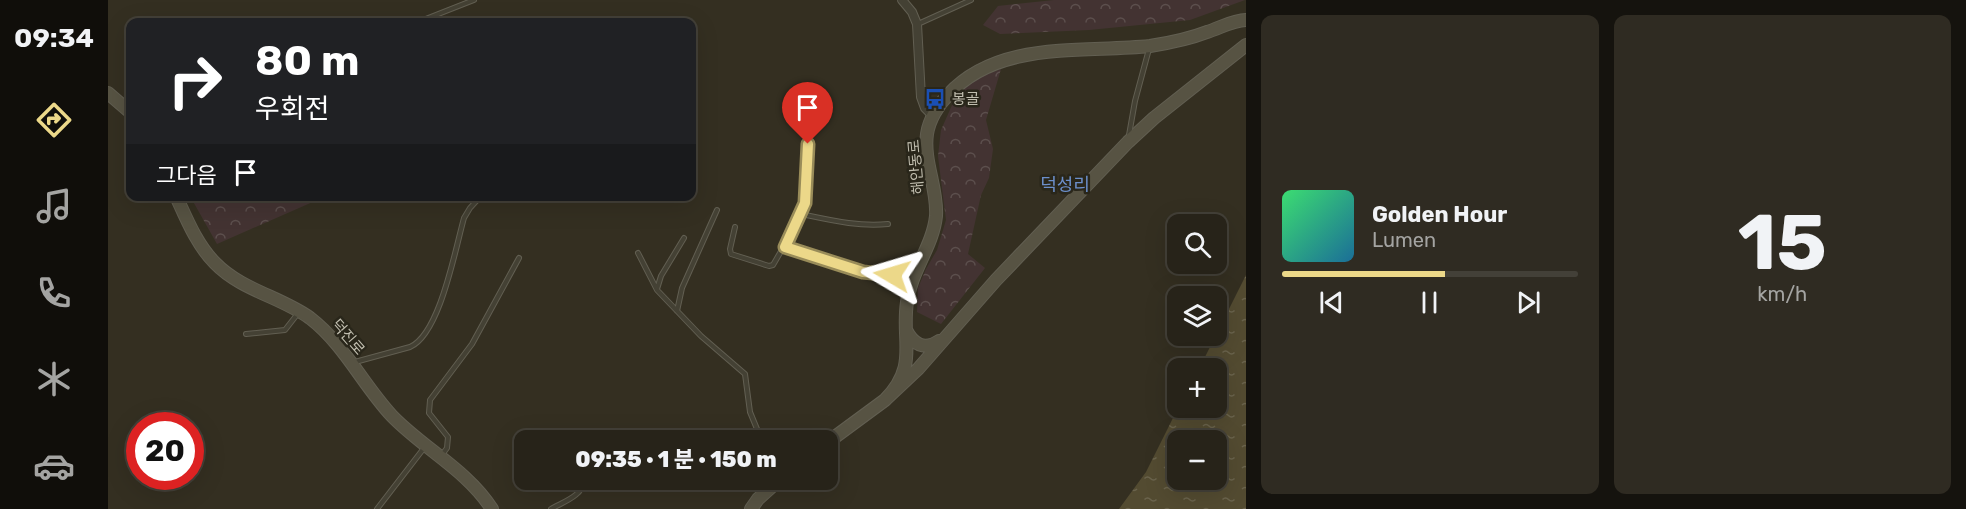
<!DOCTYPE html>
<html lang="ko">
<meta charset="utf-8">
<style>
:root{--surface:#272319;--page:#2f2b22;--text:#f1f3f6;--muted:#a4a4a2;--line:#434038;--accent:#ecd889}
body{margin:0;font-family:Rubik,"Noto Sans KR",sans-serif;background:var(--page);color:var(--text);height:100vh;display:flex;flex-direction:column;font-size:22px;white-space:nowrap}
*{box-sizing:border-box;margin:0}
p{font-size:20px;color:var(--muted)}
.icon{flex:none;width:33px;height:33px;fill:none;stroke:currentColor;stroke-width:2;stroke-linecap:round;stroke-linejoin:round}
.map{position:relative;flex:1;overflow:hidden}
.sheet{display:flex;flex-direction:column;gap:15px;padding:15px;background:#15130e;width:720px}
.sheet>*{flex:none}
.top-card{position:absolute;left:18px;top:18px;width:570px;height:183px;border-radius:12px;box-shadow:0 6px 24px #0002,0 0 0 2px var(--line);background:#202124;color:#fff;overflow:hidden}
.controls{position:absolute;left:1059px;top:214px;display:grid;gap:12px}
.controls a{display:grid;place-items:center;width:60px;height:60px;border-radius:12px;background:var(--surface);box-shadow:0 6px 24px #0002,0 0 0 2px var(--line);font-size:30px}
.speed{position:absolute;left:18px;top:412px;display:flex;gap:12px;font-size:30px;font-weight:700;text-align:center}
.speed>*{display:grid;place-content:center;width:78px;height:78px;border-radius:50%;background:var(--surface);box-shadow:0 6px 24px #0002,0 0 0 2px var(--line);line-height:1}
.speed .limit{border:9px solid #d22;background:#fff;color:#111}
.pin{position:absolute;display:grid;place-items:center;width:51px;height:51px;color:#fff;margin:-62px -26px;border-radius:50% 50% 50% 0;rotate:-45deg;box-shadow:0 0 6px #0007}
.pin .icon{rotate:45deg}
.me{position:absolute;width:66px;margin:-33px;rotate:277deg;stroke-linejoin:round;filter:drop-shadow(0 0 4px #0008)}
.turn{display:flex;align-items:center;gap:21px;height:126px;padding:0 30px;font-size:27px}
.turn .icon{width:78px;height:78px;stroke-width:2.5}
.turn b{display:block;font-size:42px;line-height:51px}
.then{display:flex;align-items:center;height:57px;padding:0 30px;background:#0003;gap:12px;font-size:22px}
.sheet .card{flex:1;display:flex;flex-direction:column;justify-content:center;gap:9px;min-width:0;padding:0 21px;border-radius:12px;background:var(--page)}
.sheet .dial{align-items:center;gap:0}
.dial b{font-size:78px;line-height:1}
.song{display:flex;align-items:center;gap:18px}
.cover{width:72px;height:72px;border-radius:9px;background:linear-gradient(135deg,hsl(140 70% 55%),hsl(200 70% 35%))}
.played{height:6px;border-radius:3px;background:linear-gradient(90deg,var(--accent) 55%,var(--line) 55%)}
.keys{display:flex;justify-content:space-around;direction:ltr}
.sheet .tiles{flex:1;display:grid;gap:15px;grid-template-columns:repeat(2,1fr)}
.trip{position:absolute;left:406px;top:430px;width:324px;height:60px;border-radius:12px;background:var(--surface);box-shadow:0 6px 24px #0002,0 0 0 2px var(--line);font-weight:800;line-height:60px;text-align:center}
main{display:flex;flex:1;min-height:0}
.dock{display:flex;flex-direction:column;width:108px;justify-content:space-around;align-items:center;background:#100e0a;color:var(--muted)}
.dock .icon{width:42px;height:42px}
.dock .active{color:var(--accent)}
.dock b{font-size:27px;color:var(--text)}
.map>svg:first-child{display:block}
</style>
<main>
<nav class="dock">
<b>09:34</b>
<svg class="icon active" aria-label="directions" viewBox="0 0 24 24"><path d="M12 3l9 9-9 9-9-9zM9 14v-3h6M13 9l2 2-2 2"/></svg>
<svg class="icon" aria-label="music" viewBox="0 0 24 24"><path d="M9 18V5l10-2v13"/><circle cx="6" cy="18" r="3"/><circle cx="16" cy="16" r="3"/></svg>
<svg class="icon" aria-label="phone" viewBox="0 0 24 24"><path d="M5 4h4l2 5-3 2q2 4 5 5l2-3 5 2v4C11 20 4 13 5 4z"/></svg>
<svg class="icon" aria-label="climate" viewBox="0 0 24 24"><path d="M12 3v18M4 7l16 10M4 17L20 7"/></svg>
<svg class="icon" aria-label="car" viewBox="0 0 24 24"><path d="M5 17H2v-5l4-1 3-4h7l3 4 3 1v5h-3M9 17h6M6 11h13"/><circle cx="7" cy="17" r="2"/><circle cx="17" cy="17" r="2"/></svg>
</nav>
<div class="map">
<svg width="1138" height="509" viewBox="0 0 1138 509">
<defs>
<pattern id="forest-crowns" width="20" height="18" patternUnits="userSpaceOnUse" patternTransform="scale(1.5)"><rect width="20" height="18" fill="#433332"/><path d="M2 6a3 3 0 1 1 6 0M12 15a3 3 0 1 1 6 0" fill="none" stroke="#5c4f4d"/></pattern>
<pattern id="water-ripples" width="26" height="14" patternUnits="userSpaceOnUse" patternTransform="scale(1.5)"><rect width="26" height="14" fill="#534b31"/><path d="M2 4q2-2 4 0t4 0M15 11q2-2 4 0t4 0" fill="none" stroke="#6a634c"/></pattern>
</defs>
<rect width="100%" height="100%" fill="#342f21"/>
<path fill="url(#forest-crowns)" d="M946,0H1137L1082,20L981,30L892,34L875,25L890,6Z
M893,69L878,120L885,149L881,178L873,195L860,254L877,268L833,324L809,312L810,288L818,269L829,250L838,220L830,156L833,130L849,94L866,79Z
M82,196H216V197L109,244Z"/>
<path fill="url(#water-ripples)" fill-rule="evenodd" d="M1138,275V509H1011L1038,472L1070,408H1108V369H1091ZM1070,441H1108V480H1070Z"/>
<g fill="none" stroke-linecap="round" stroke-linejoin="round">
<defs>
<path id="lane" d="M310,22L366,0
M810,24L863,0
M1021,135L1027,101L1041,49
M693,214C722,220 750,227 780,224
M627,227L622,249L623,254L661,266L665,265L690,222L697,203L700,144
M677,247L755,272L771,275L805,274
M530,253L549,290L593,336L637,374L642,412L654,441
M549,289L553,276L576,238
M569,311L574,288L609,210
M138,334L177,330L191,312
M247,362L302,347C332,334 347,250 356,218L362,208L373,196
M479,441L487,436
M333,456L339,448L340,437L321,413L322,400L364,344L411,258
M269,509L316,448
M443,509C455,502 475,496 476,480"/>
<path id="street" d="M794,0L804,12L809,24L813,97L817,108L825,116"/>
<path id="secondary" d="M0,93L22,112
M68,196C79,220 89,245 107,263C133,290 173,297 202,318C236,344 255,385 284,416C316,449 359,470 384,509
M798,330C805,344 816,351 831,341
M777,400C811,365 793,342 799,302C803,271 825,246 828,216C830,189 815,161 819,134C821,120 830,105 840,95C890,40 974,53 1042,46C1061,43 1081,39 1099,32C1112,28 1125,20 1138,20
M720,442L777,400L810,369L888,280L1020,142L1046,118L1138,45
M643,509L650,499L671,480"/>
</defs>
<use href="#lane" stroke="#625f52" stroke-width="6"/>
<use href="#street" stroke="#625f52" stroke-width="10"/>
<use href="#secondary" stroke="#625f52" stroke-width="14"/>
<use href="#lane" stroke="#444134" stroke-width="4"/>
<use href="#street" stroke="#444134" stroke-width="8"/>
<use href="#secondary" stroke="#575343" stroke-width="12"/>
</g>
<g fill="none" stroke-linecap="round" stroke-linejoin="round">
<defs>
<path id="route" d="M700,144L697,203L677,247L755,272L784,275"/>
</defs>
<use href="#route" stroke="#998c59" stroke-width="15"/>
<use href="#route" stroke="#ecd889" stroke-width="10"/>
</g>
<defs>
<symbol id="bus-bare" viewBox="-9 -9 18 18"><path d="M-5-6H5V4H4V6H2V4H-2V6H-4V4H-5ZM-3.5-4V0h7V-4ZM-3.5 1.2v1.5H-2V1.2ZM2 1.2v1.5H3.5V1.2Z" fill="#1a4fb4" stroke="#29261a" stroke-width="2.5" paint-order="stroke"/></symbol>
</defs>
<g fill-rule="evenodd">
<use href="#bus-bare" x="812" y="84" width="30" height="30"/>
</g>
<g text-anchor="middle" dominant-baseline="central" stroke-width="5" stroke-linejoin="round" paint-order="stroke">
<g font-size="15" fill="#c1beaf" stroke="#29261a" text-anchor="start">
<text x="844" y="99">봉골</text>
</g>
<g font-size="15" fill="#c1beaf" stroke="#29261a">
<text transform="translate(808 167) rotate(-95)">해안동로</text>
<text transform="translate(240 337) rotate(49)">덕진로</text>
</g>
<g font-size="18" fill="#6c8fca" stroke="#29261a">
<text x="957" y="185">덕성리</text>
</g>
</g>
</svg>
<div class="controls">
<a><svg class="icon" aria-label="search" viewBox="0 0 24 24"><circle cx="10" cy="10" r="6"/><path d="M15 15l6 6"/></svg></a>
<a><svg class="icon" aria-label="layers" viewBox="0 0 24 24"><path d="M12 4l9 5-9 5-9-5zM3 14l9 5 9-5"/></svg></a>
<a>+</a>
<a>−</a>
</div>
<div class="speed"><div class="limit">20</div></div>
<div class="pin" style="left:700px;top:144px;background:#d93025"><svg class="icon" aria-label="arrive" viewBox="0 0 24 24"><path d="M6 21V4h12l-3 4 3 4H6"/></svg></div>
<svg class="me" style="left:784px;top:275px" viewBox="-20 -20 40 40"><path d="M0-17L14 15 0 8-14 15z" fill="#ecd889" stroke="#fff" stroke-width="4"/></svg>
<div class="trip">09:35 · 1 분 · 150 m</div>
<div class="top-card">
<div class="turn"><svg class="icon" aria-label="right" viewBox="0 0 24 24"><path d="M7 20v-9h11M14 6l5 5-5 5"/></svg><div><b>80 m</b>우회전</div></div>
<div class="then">그다음<svg class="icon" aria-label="arrive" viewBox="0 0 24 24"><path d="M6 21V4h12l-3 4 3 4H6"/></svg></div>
</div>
</div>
<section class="sheet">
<div class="tiles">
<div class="card">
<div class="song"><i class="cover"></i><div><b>Golden Hour</b><p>Lumen</p></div></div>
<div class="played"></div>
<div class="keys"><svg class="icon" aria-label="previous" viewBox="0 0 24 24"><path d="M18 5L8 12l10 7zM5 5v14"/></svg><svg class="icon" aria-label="pause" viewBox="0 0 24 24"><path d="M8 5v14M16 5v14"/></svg><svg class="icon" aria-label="next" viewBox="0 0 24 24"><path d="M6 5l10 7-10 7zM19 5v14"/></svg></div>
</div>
<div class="card dial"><b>15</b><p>km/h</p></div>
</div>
</section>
</main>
